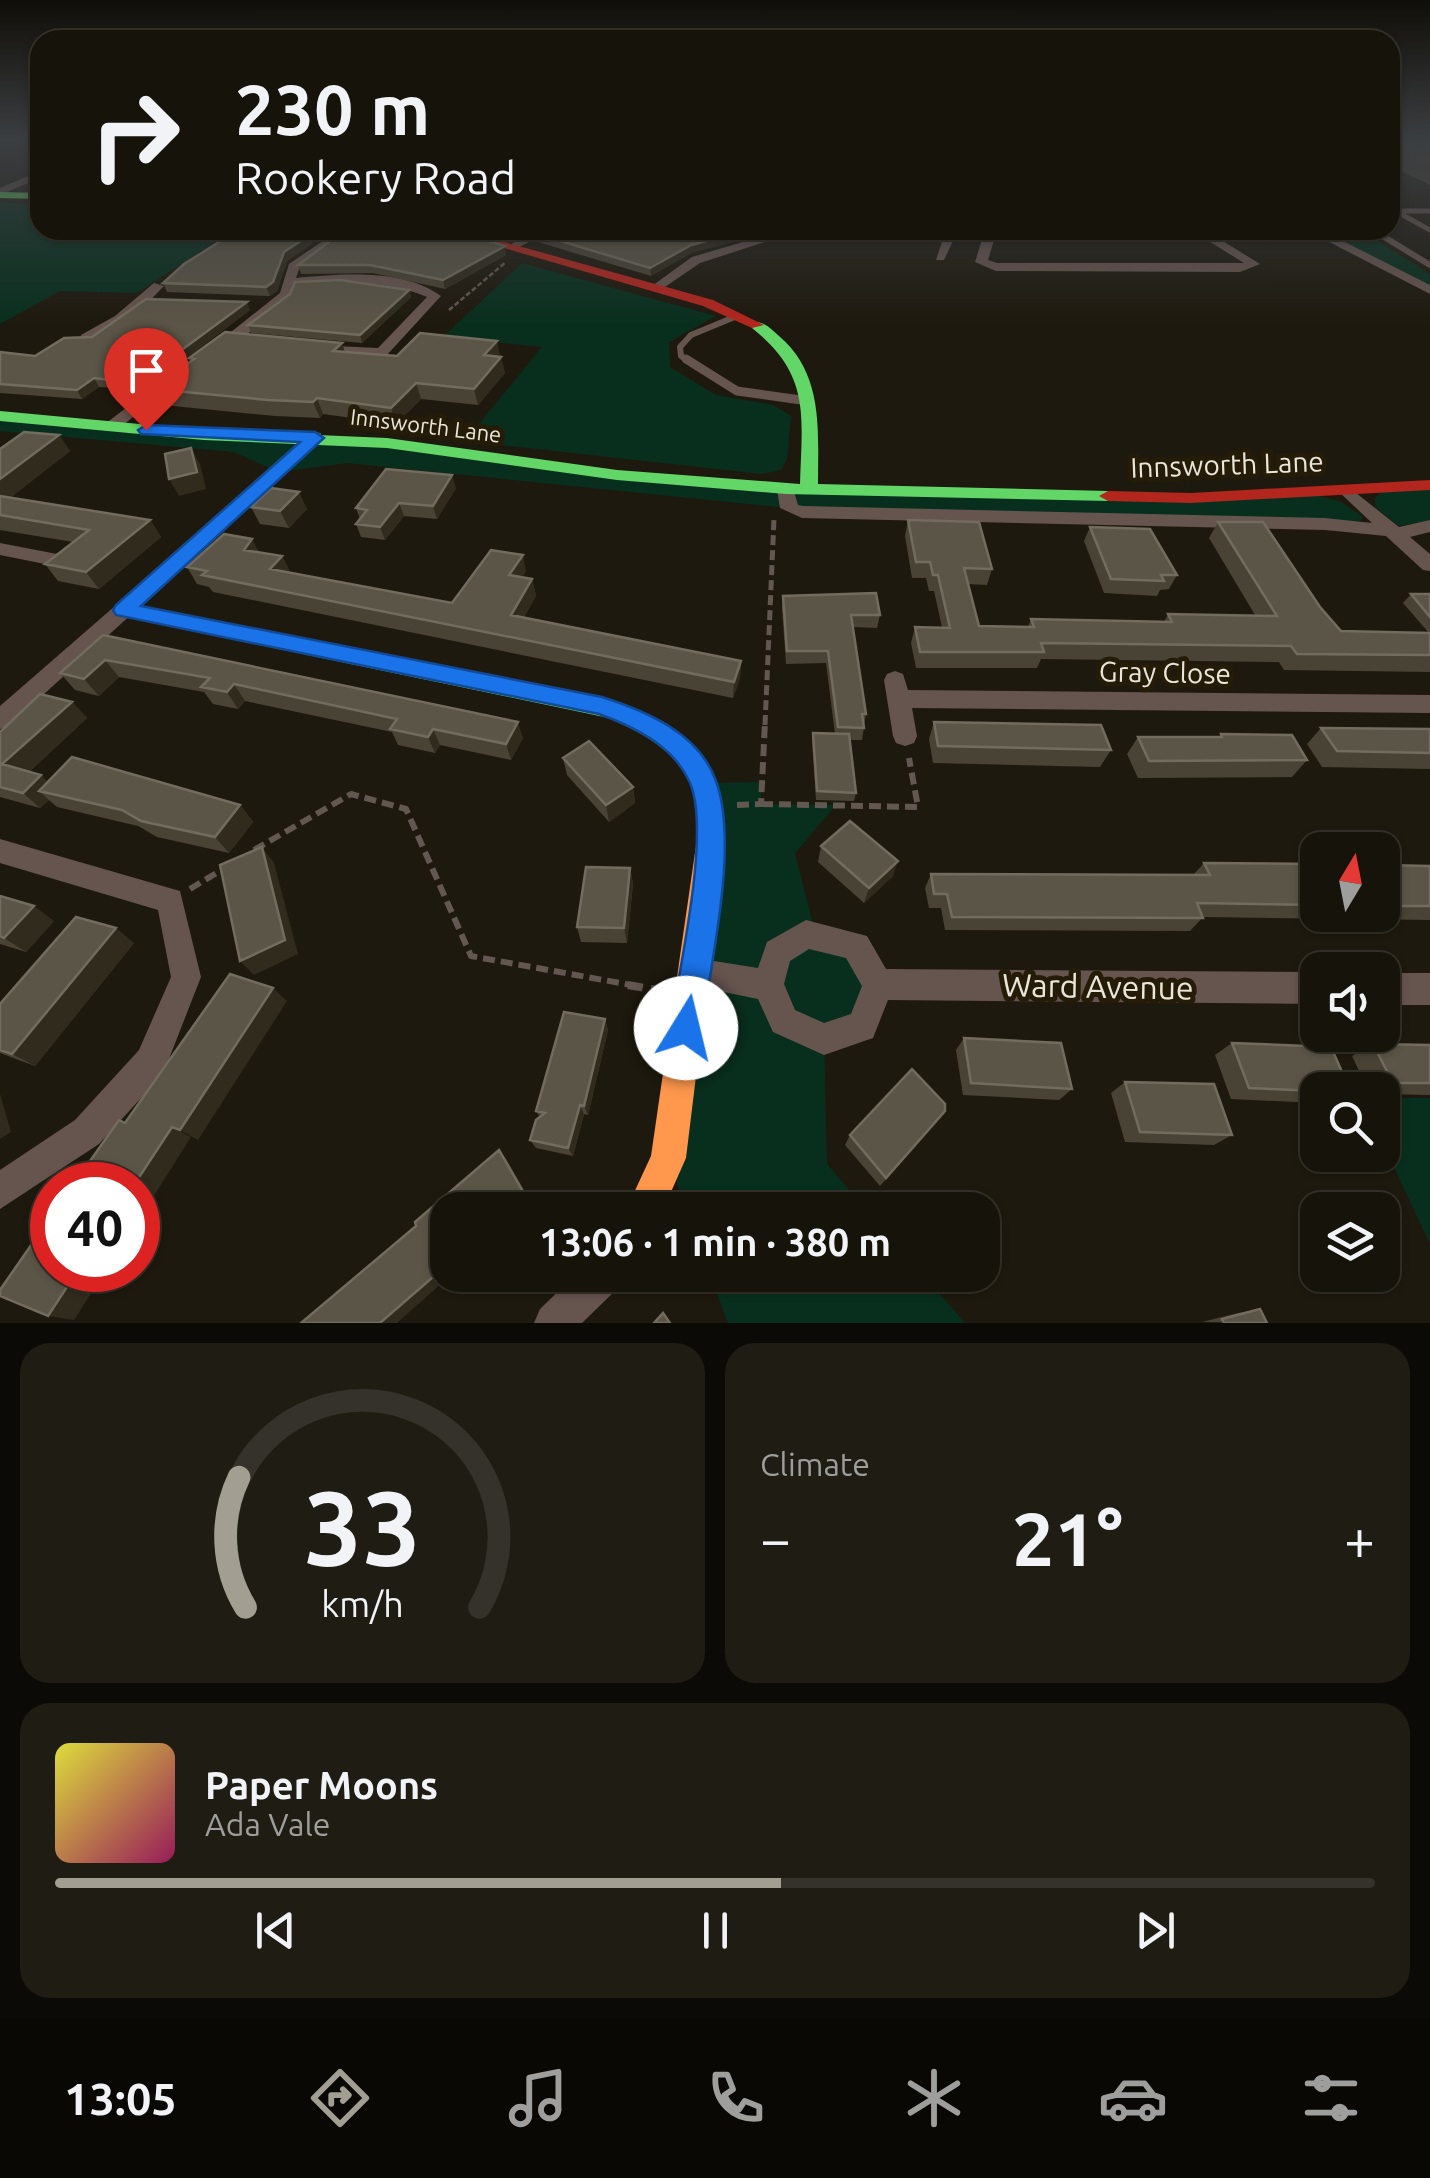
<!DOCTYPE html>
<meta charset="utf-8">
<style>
:root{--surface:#16130a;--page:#1f1c13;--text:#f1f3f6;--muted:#9e9e9c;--line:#35322b;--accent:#a39e92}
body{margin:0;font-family:Ubuntu,sans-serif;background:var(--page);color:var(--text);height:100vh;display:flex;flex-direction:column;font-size:38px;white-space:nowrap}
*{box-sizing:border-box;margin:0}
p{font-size:32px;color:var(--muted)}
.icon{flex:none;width:55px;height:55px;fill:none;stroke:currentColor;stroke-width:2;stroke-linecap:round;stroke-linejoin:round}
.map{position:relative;height:1323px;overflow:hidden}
.sheet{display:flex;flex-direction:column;gap:20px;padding:20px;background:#0c0a06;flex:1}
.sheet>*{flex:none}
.banner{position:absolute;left:30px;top:30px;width:1370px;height:210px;border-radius:30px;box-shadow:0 2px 8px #0004,0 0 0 2px var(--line);background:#16130a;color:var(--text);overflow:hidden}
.needle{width:65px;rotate:10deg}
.fabs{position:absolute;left:1300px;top:832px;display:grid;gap:20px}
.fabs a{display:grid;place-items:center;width:100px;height:100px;border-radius:20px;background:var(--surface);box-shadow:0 2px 8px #0004,0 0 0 2px var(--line);font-size:50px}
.speed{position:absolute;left:30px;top:1162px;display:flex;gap:20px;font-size:50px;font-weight:700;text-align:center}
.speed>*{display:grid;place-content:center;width:130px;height:130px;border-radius:50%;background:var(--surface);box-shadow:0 2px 8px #0004,0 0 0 2px var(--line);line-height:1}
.speed .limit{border:15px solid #d22;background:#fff;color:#111}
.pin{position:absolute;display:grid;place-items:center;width:85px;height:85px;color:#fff;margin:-102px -42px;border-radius:50% 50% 50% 0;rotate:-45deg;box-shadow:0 0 10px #0007}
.pin .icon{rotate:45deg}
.me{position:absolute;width:110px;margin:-55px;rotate:9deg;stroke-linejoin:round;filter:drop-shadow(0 0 8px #0008)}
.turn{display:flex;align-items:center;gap:35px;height:210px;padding:0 40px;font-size:45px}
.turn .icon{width:130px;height:130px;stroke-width:2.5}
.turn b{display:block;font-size:70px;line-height:85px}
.big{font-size:75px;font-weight:700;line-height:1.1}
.sheet .widget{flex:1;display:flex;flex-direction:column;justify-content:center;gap:15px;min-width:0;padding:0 35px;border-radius:30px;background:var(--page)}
.sheet .dial{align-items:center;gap:0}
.dial svg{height:260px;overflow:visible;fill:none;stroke:var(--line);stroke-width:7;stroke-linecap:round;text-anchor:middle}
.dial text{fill:var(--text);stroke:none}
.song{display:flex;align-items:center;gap:30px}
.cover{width:120px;height:120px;border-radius:15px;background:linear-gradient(135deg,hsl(60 70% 55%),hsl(330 70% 35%))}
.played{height:10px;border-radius:5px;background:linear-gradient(90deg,var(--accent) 55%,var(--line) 55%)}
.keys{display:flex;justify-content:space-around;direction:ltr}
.heat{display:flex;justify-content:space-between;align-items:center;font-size:55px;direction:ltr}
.sheet .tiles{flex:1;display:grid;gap:20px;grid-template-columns:1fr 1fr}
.widget:last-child{grid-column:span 2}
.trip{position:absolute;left:430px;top:1192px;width:570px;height:100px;border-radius:30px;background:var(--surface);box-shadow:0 2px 8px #0004,0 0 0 2px var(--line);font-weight:700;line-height:100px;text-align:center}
.tabs{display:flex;height:160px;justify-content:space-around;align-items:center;background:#090804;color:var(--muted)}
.tabs .icon{width:70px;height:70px}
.tabs .active{color:var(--accent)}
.tabs b{font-size:45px;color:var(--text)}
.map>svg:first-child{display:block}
</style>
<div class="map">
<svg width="1430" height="1323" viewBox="0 0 1430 1323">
<rect width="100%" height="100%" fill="#1e190e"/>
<path fill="#082f1e" d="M0,202L40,206V230H233L137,293L60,291L0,324Z
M1312,230H1360L1430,274V290Z
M522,263L716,316L669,342L670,367L716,395L773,405L791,416L787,458L781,470L762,474L465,441L542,347L443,337Z
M0,416L315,437L692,482L1320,496L1341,502L1363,517L1360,521L789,508L347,463L279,472L234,452L0,431Z
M1430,490V521L1399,526L1375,507V498L1381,492Z
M761,782V804L836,805L795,853L815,933L856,946L878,984L862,1027L824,1039L827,1164L866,1210H687L668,1158L704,783Z
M1383,1098H1430V1244L1383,1144Z
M710,1275H923L965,1323H728Z"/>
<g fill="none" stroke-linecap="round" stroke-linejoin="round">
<path stroke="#635751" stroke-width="2.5" stroke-dasharray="5 2.5" stroke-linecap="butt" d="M449,310L506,262"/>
<path stroke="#635751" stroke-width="5" stroke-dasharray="10 5" stroke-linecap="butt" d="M765,725L774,519"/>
<path stroke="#635751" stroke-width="6" stroke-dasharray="12 6" stroke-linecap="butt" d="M761,804L918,807L909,758
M737,805L761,804L765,722
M254,850L351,794L406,809L471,956L642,987
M190,889L223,869"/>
<path stroke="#635751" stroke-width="8" stroke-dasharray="15 8" stroke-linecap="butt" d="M628,985L662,991"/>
<path stroke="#66544f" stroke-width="5" d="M1390,208L1430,230
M1399,211H1430
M1372,230L1385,238"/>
<path stroke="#66544f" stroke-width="6" d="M1381,235L1430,265
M690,362L681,356L680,347L691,335L737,316"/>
<path stroke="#66544f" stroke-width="9" d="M686,359L737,391L808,401"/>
<path fill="#66544f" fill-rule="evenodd" d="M40,171V178L0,195V188Z
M339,230H352L299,269L296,278C341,274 403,268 441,296L387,355L313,353L306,349L313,345L378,348L427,297C385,279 339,282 295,286C290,307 228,353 207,351V345L226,336L280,293L289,264Z
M538,230H553L519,247L509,245Z
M784,230H802L700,263L659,291L649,288L692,257Z
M946,230H958L944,260H936Z
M985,230H997L988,260L997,263H1244L1191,230H1205L1260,264L1240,272L996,271L975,262Z
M1024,230H1059L1053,233Z
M1306,230H1321L1430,285V294Z
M154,283L164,286C145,306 110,342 81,341V335L115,316Z
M174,371L186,374L117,430H105V424Z
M315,432L321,433V441L8,727L0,729V706Z
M786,484L792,485L798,505L803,506L1325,518L1372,523L1337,490L1346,485L1399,527L1430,520V532L1410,537L1430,554V571L1423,570L1386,536L1325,530L802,518L780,508L777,489Z
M0,543L57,554L60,559L50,565L0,555Z
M895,671L903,674L908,690L1430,695V713L912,708L917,736L914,743L905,746L896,743L893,736L884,680L887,674Z
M0,839L180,891L201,977L163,1074L99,1144L0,1209V1170L75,1120L139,1050L171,977L158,910L0,863Z
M806,920L867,936L886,969L1318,972V1004L888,1000L873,1038L824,1055L773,1032L758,999L684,984L680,973L684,962L695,958L758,968L767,942ZM809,949L846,958L862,986L851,1014L824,1023L795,1010L784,984L790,961Z
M1382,973H1430V1005H1382Z
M575,1275H622L617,1289L582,1323H534L540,1309Z"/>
<path fill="#63d668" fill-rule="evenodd" d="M0,192L40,193V199L0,198Z
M752,322C764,321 770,328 779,336C824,374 818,431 818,484L1108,491L1117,496L1108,501L786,494L617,480L387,448L204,440L0,421V411L204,430L387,438L617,470L800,484C802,415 811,375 752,328Z
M124,603L602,697C656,714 715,746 723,809C724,822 726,835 721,847L711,851L701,847C695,833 698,817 695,801C689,758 646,734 609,718L117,615L113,610L117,605Z"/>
<path fill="#ff974d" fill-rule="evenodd" d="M711,827L721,831L725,839L686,1158L663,1210H626L651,1156L697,839L701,831Z"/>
<path fill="#b3261e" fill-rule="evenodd" d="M442,230H461L713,300L764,325L752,328L703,306Z
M1430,480V490L1191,503L1108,501L1099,496L1108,491L1191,493Z"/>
</g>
<path fill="#494335" d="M1390,140H1430V185L1395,168L1402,156L1390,150Z
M238,230H332L287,261L277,291L270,296L167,292L163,283Z
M464,230H530L514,238Z
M537,234L691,253L651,276L538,242Z
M506,255L445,289L373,273L301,274L298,265Z
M409,290L411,297L362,343L251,333L248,325Z
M250,310L169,371L141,369L115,388L99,387L82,399L0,393V352L35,356L92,337Z
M345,352L397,356L499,357L505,373L478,405L421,399L396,424L323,414L320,418L275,416L163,405L154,389L190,361L189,358Z
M59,435L70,451L11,497L150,520L161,537L99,589L58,581L45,564L73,542L0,530V449Z
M456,488L437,519L404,516L385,540L361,537L356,524L360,519L356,508Z
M251,507L307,509L289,528L260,524Z
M908,520L992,569L987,585L968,584L979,626L1028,627L1031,619L1164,622L1168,614L1255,615L1209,538L1218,522L1320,607L1341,631L1429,633L1403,603L1411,594H1430V672L1284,670L1279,662L1041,659L1037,668H916L911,643L915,627H942L934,591H929L926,578H912L905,536Z
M1090,527L1177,575L1169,589L1160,590L1157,596L1104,593L1084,541Z
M259,553L282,556L290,572L452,603L526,571L522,577L532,579L536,596L524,617L741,661L740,678L733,698L213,592L209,587L197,584L187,567Z
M783,596L880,615L877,628L853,627L866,714L862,740H850L856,793L854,801L816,800L812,742L813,733L835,734L826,663L786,664L782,609Z
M103,635L523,738L511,760L440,745L435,753L398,745L392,732L245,701L238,709L213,704L204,692L119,677L99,696L75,690L60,673Z
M72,702L87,718L29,772L48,782L240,805L253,822L229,853L157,837L138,826L57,807L49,800L40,808L0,797V732Z
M934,722L1111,750L1100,767L933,763L929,739Z
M1321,728L1430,729V769L1322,767L1307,744Z
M1221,734L1307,760L1292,777L1138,778L1127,754L1138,737H1219Z
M563,758L633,787L635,803L609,822L567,775Z
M821,846L893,876L864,903L818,862Z
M1204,863L1318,864V915H1382V865L1430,866V920L1203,917L1190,931L945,930L941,908H929L925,888L931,874L1193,875Z
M630,868L633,884L627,943L581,942L577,927Z
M0,896L54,921L26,952L0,944Z
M134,943L35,1066L0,1053V1004Z
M605,1019L608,1030L588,1115L584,1114L573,1156L536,1148L530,1140L540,1117L536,1111Z
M964,1038L1072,1089L1059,1100L963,1095L956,1050Z
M1232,1043L1318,1090V1103L1231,1099L1215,1055Z
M1373,1044L1430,1045V1095L1382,1094V1090H1368L1352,1056Z
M1125,1082L1232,1135L1214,1145L1125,1142L1111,1093Z
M945,1111L880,1186L845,1145L850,1135Z
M1260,1309L1267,1323L1202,1322L1238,1313Z"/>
<path fill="#312b1e" d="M317,230H332L287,261L277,291L270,296L266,287L284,252Z
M512,230H530L514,238Z
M748,230H779L691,253L651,276L650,268L691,245Z
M505,246L506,255L445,289L443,280Z
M409,290L411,297L362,343L360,335Z
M247,302L250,310L169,371L164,363Z
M497,341L500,356L484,355Z
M342,343L347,358L333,351Z
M501,357L505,373L478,405L474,389Z
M136,360L141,369L115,388L110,380Z
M94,378L99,387L82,399L77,390Z
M416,383L421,399L396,424L391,408Z
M317,398L323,414L320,418L313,402Z
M59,435L70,451L0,506V479Z
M191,448L200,464L206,489L179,496L169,479Z
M452,475L456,488L437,519L433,506Z
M299,492L307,509L289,528L280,511Z
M399,503L404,516L385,540L380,527Z
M150,520L161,537L99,589L86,572Z
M252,539L261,556L244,550Z
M523,555L526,571L513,592L509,575Z
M282,556L290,573L270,569Z
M532,579L536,596L515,632L511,615Z
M105,660L119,677L99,696L84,679Z
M741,661L740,678L733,698L734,682Z
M234,684L245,701L238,709L227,692Z
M72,702L87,718L20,780L2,764Z
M518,722L523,738L511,760L506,744Z
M433,729L440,745L435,753L428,737Z
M41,775L57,791H39L49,800L40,808L23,793Z
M633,787L635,803L609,822L606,805Z
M240,805L253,822L229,853L215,837Z
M262,847L274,863L298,954L254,975L240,961Z
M898,861L893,876L864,903L869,888Z
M630,868L633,884L627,943L624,928Z
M34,906L54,921L26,952L4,938Z
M116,928L134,943L35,1066L12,1054Z
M273,988L287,1001L198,1140L180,1130Z
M605,1019L608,1030L588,1115L584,1106Z
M0,1094L11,1132L0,1139Z
M580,1105L584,1114L573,1156L568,1148Z
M172,1127L191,1137L138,1221V1185H134Z
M499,1150L507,1160L532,1203L524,1210H508Z
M448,1264V1275H451L397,1323H380Z
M78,1270H106L74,1320L48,1316Z"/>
<path fill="#5b5547" stroke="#716c5e" stroke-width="2.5" d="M238,230H317L284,252L273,282L266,287L163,283L184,264Z
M345,230H452L505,246L443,280L370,265H298Z
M544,230H748L691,245L650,268L537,234Z
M340,280L409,290L360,335L248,325L290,294L295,282Z
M146,299L247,302L164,363L136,360L110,380L94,378L77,390L0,384V352L35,356L64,338L92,337Z
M225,332L342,343L333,351L397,356L420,333L497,341L484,355L501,357L474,389L416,383L391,408L317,398L313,402L268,400L154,389L194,359L189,358Z
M24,432L59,435L0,479V449Z
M191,448L197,472L169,479L165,454Z
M386,469L452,475L433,506L399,503L380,527L356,524L367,510L356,508Z
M271,488L299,492L280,511L251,507Z
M0,496L150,520L86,572L45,564L89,530L0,515Z
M908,520L979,522L992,569L964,568L979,626L1034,627L1031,619L1172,622L1168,614L1277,616L1218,522H1263L1320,607L1341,631L1430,633V655L1297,654L1291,646L1041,643L1044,652H920L915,627L950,628L938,575H933L930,562H916Z
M1090,527L1150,529L1177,575H1161L1164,581L1111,579Z
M224,534L252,539L244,550L282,556L270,569L452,603L491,550L523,555L509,575L532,579L511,615L741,661L734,682L202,575L207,571L187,567Z
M876,593L880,615H851L866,714H862L864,728L838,727L828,651H787L783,596Z
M1411,594H1430V617Z
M103,635L518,722L506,744L433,729L428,737L390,729L397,719L234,684L227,692L201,687L210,678L105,660L84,679L60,673Z
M40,694L72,702L2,764L41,775L23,793L0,787V732Z
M934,722L1101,725L1111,750L938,746Z
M1321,728L1430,729V753L1337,751Z
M813,733L849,734L856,793L817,791Z
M1221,734L1292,735L1307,760L1149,761L1138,737H1222Z
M589,741L633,787L606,805L563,758Z
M72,757L240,805L215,837L141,821L122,810L39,791Z
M850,821L898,861L869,888L821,846Z
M262,847L285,940L240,961L220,865Z
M1204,863L1318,864V905L1197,903L1203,918L952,917L947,894H934L931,874L1210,875Z
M1382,865L1430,866V906H1382Z
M586,867L630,868L624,928L577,927Z
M0,896L34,906L4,938L0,936Z
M76,917L116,928L12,1054L0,1050V1004Z
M230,974L273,988L180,1130L172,1127L134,1185H73L119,1120L125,1123Z
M564,1012L605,1019L584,1106L580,1105L568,1148L530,1140L536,1120L545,1113L536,1111Z
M964,1038L1061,1043L1072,1089L971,1083Z
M1232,1043L1331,1047L1350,1090H1318V1091L1249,1088Z
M1373,1044L1430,1045V1083H1393Z
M912,1069L945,1104V1111L886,1178L850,1135Z
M1125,1082L1214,1084L1232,1135L1140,1132Z
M499,1150L525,1195L508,1210H448V1264L380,1323H301L416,1226L415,1222Z
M52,1215V1270H78L48,1316L0,1296V1290Z
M1260,1309L1267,1323H1224L1222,1319Z
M663,1313L670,1323H654Z"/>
<linearGradient id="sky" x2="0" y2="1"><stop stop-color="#100e08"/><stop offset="0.43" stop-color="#3b3e41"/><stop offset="1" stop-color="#3b3e41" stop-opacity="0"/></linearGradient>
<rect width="1430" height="325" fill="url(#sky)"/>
<path fill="#1a73e8" stroke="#114b97" stroke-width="2.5" d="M146,425L315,432L324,438L141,606L602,697C646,711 699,733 716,781C739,845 711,960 702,1028L697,1039L686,1044L675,1039L670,1028C679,971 711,832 690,783C674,746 635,727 599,714L116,615L113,610L116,605L300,442L141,434L138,430Z"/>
<g text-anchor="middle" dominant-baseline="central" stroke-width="10" stroke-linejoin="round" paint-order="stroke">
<g font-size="22" fill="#ebe6d9" stroke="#251c07">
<text transform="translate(426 425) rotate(7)">Innsworth Lane</text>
</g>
<g font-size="28" fill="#ebe6d9" stroke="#251c07">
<text transform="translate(1227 464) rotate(-2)">Innsworth Lane</text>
<text transform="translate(1165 672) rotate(1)">Gray Close</text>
</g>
<g font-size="32" fill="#ebe6d9" stroke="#251c07">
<text transform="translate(1098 986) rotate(1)">Ward Avenue</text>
</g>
</g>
</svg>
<div class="fabs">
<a><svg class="needle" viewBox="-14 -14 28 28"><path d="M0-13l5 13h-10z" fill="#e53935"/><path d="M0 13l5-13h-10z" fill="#9e9e9c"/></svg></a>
<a><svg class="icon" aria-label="sound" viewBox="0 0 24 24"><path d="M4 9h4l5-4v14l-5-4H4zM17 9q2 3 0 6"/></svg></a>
<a><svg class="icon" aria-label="search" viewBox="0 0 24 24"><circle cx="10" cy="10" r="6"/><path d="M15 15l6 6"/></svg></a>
<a><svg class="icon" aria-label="layers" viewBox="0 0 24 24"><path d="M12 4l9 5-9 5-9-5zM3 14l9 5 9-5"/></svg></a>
</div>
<div class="speed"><div class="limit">40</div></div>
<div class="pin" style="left:146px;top:430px;background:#d93025"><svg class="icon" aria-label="arrive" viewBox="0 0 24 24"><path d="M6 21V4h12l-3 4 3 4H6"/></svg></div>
<svg class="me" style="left:686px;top:1028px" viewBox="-20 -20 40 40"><circle r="19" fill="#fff"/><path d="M0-13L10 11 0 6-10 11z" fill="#1a73e8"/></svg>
<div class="trip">13:06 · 1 min · 380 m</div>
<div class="banner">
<div class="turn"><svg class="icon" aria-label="right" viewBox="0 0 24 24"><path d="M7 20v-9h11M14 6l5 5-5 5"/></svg><div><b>230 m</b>Rookery Road</div></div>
</div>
</div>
<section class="sheet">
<div class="tiles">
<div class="widget dial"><svg viewBox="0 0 100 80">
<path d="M14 69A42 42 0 1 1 86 69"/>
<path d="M14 69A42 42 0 0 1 12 29" stroke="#a39e92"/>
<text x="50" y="56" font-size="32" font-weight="700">33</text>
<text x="50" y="72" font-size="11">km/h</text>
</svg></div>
<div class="widget"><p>Climate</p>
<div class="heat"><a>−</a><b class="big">21°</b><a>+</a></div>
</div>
<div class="widget">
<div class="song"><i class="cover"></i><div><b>Paper Moons</b><p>Ada Vale</p></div></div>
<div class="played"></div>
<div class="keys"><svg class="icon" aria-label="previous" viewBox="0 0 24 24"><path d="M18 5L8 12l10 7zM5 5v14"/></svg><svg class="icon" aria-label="pause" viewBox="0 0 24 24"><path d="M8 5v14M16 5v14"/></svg><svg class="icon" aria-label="next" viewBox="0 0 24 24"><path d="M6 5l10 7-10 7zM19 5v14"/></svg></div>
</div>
</div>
</section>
<nav class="tabs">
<b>13:05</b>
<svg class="icon active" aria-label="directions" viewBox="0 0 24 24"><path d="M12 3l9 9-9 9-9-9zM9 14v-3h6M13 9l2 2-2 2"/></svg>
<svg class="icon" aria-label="music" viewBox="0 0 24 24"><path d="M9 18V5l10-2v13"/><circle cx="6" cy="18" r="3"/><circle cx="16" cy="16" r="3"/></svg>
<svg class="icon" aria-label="phone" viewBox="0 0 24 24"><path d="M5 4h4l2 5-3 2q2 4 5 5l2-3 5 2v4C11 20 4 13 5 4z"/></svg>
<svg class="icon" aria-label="climate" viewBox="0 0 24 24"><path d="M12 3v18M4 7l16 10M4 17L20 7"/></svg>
<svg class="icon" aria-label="car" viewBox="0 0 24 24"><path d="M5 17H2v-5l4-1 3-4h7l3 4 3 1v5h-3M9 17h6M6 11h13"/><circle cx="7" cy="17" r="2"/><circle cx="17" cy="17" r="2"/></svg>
<svg class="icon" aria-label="filters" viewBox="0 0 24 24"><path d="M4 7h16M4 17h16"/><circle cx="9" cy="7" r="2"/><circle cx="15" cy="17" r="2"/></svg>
</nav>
